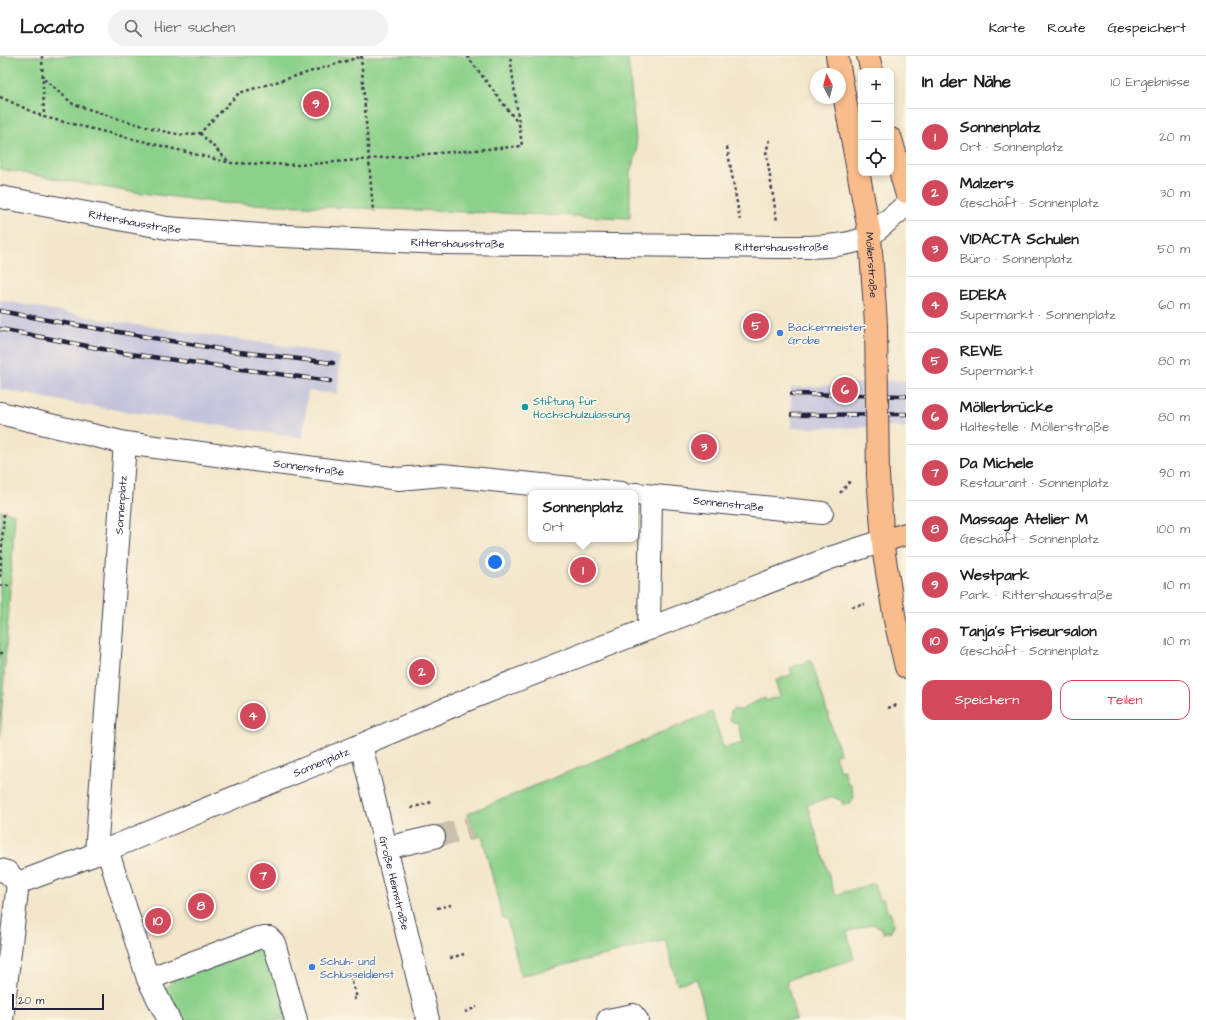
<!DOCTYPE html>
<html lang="de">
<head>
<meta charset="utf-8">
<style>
  body { margin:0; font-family:"Architects Daughter",sans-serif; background:#f2f2f2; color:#202124 }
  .controls { position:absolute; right:12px; top:12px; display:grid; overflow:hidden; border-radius:8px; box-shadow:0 2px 6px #0003 }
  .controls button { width:36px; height:36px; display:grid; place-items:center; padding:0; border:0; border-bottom:1px solid #e0e0e0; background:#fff; color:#202124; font:20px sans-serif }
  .compass { position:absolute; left:810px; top:12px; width:36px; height:36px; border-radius:50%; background:#fff; box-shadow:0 2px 6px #0003; rotate:353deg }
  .scale { position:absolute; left:12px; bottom:10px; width:92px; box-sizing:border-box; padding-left:4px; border:2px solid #22223b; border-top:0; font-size:11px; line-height:14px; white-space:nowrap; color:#22223b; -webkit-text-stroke:3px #fcf5e5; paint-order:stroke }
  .you { position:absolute; left:495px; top:506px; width:14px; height:14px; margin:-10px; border:3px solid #fff; border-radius:50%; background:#1a73e8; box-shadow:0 0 0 6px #1a73e833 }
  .badge { display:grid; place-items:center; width:26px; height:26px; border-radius:50%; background:#d1495b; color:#fff; font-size:13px; font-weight:700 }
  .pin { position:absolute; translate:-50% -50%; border:2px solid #fff; box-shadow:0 1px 4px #0006 }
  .popup { position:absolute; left:528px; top:434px; width:110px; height:52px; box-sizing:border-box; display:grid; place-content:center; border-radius:8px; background:#fff; filter:drop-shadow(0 1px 3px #0005); font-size:13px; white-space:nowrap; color:#757577 }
  .popup b { font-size:15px; color:#202124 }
  .popup::after { content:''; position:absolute; left:50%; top:100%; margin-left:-8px; border:8px solid transparent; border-top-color:#fff }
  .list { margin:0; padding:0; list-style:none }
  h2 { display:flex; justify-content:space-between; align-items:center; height:52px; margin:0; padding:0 16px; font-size:17px }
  h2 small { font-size:13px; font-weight:400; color:#757577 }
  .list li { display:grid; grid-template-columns:26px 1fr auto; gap:12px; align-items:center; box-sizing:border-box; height:56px; padding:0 16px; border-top:1px solid #e0e0e0 }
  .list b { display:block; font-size:15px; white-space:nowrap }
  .list p { margin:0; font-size:13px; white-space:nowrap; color:#757577 }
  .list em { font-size:13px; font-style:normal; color:#757577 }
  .actions { display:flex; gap:8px; padding:12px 16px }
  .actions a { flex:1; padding:9px 0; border:1px solid #d1495b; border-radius:12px; text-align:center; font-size:14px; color:#d1495b }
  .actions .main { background:#d1495b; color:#fff }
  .icon { flex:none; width:22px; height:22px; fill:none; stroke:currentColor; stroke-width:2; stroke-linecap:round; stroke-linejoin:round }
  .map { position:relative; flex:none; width:906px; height:964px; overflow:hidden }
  header { display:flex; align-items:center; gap:24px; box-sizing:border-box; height:56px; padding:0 20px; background:#fff; border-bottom:1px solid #e0e0e0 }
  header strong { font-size:19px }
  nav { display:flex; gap:22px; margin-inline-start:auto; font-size:14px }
  .search { width:280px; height:36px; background:#f2f2f2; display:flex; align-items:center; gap:10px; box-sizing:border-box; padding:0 14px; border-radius:22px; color:#757577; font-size:15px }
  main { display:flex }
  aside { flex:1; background:#fff }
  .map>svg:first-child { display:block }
  .industrial { fill:#c2c2dc }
  .green { fill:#8cd18a; stroke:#577a62 }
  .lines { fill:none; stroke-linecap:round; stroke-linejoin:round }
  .minor-tunnel { stroke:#c9bfad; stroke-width:22; stroke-dasharray:22 11; stroke-linecap:butt }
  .minor-casing { stroke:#413f50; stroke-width:24 }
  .major-casing { stroke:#413f50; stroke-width:24 }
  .path { stroke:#413f50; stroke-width:2.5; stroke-dasharray:3 3; stroke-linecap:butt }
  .minor { stroke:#fff; stroke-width:22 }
  .major { stroke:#fabc8b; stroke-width:22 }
  .rail-casing { stroke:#22223b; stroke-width:4.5 }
  .rail { stroke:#fcf5e5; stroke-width:3; stroke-dasharray:9; stroke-linecap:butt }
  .major-bridge-casing { stroke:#413f50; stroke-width:24; stroke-linecap:butt }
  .major-bridge { stroke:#fabc8b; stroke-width:22 }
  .shop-dot { fill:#3f7fe0; stroke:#fcf5e5; stroke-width:1.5 }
  .culture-dot { fill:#0f9aa8; stroke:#fcf5e5; stroke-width:1.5 }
  .labels { text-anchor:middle; stroke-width:3.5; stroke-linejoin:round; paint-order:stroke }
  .street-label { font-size:11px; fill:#22223b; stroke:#fcf5e5 }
  .shop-label { font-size:11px; fill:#366cbe; stroke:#fcf5e5; text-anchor:start }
  .culture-label { font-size:11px; fill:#0d838f; stroke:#fcf5e5; text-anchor:start }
</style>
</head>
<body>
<header>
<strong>Locato</strong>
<div class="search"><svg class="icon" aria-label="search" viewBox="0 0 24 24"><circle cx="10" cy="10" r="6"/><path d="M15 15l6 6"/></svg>Hier suchen</div>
<nav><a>Karte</a><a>Route</a><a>Gespeichert</a></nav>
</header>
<main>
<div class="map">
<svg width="906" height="964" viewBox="0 0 906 964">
  <rect width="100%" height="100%" fill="#fcf5e5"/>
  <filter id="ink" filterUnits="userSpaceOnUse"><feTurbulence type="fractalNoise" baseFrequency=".025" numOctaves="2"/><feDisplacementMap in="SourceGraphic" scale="8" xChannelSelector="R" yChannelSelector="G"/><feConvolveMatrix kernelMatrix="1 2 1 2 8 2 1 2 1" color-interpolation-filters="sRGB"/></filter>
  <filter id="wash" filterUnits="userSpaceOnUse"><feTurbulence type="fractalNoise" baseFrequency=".012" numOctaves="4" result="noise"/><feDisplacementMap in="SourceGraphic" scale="16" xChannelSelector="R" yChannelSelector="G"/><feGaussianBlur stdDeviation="0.9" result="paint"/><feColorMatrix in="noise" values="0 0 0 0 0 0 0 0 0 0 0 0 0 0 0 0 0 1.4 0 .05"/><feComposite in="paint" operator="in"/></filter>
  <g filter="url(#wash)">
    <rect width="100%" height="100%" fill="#f3e6ca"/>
    <g class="industrial">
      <polygon points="0,244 115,266 294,291 340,300 338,338 308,335 303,382 77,348 0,333"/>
      <polygon points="906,324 906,371 791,372 791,332"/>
    </g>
    <g class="green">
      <polygon points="0,0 628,0 637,95 630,116 630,162 222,147 126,135 0,113"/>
      <polygon points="0,454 15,458 0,680"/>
      <path d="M811 604 840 697 835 699 840 715 844 714 848 729 851 728 854 741 850 748 847 747 843 749 842 745 833 741 807 749 835 839 874 827 879 844 883 843 888 857 890 856 894 869 890 876H888L883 877 882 872 872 868 847 876 854 903 786 924 796 964H707L697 923 677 928 666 884 521 920 507 863H503L482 780 473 782 467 758 712 656 724 692 743 687 738 668 730 664 731 655 734 653C741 656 744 652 749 649 753 646 760 644 765 642L766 645 780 640 775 625 792 618 790 612Z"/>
      <polygon points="263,892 270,897 290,964 180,964 165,932 190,911"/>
    </g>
  </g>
  <g filter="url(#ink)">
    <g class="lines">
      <polyline class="minor-tunnel" points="434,781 471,772"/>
      <defs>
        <g id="minor">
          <path id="s1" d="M0 141 167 172 261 179 444 187 782 191C808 191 846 192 870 180L906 149"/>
          <path id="s2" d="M0 357 125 387 399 423 442 419 621 437"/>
          <path id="s3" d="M635 438 822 457"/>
          <polyline points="649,573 651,440"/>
          <path id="s4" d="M361 689 428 964"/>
          <polyline points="386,792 434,781"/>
          <polyline points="107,793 148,923 169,964"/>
          <path id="s5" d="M96 798 321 706 474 641 830 502 883 485"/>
          <polyline points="0,814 7,816 18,827"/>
          <path id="s6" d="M18 827 96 798 125 387"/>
          <polyline points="148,923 258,882 269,882 274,887 296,964"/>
          <polyline points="2,964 18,827"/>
          <polyline points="608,964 633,959 637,964"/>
        </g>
        <g id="major">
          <path id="s7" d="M837 0 870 180 876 268"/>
          <polyline points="868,0 872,15"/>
          <polyline points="891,83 906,136"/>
          <polyline points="878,420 884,498 895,564 906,611"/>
          <polyline points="883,485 906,478"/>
        </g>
      </defs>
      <use href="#minor" class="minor-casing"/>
      <use href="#major" class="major-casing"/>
      <g class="path">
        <polyline points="42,0 44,61"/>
        <polyline points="361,0 373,156"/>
        <polyline points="467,0 518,67"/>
        <polyline points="44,23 73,48 122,64 166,76 184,79 200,77 239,37 363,0"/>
        <polyline points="0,41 44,61 231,107 299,109 522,90 510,0"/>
        <polyline points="200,77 228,105"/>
        <polyline points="770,84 766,95 777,165"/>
        <polyline points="727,91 740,164"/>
        <polyline points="840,437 851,424"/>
        <polyline points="0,521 4,455"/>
        <polyline points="0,529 10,530"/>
        <polyline points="852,551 865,548"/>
        <polyline points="0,597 5,597"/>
        <polyline points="888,652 897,649"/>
        <polyline points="0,657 2,657"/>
        <polyline points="411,752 432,746"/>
        <polyline points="437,852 451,849"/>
        <polyline points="450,902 464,898"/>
        <polyline points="353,943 357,942 351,923 367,918"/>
        <polyline points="465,956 477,951"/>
      </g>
      <use href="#minor" class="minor"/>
      <use href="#major" class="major"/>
      <defs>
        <g id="rail">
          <polyline points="0,255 53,265 231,295 333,307"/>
          <polyline points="0,273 123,297 330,325"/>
          <polyline points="792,338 906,340"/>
          <polyline points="792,359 906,358"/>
        </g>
      </defs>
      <use href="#rail" class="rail-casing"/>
      <use href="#rail" class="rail"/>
      <defs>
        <polyline id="major-bridge" points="876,268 878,420"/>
      </defs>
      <use href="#major-bridge" class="major-bridge-casing"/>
      <use href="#major-bridge" class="major-bridge"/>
    </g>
  </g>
  <g class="shop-dot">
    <circle cx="780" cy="277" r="4"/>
    <circle cx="312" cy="911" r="4"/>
  </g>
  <circle class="culture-dot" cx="525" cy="351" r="4"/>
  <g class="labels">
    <g class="street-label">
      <text dy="4" stroke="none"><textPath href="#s1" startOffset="137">Rittershausstraße</textPath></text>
      <text dy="4" stroke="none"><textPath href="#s1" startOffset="461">Rittershausstraße</textPath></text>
      <text dy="4" stroke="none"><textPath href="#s1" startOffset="785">Rittershausstraße</textPath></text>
      <text dy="4" stroke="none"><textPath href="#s7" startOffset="212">Möllerstraße</textPath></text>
      <text dy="4" stroke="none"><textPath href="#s2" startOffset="314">Sonnenstraße</textPath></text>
      <text dy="4" stroke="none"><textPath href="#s3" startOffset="94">Sonnenstraße</textPath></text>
      <text dy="4" stroke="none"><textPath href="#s6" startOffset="433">Sonnenplatz</textPath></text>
      <text dy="4" stroke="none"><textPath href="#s5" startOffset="243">Sonnenplatz</textPath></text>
      <text dy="4" stroke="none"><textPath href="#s4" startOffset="142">Große Heimstraße</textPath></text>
    </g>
    <g class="shop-label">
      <text x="788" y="275">Bäckermeister<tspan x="788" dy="13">Grobe</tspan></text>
      <text x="320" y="909">Schuh- und<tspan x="320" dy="13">Schlüsseldienst</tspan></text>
    </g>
    <g class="culture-label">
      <text x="533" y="349">Stiftung für<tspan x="533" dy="13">Hochschulzulassung</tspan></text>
    </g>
  </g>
</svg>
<div class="controls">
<button>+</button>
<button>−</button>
<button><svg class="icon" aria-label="locate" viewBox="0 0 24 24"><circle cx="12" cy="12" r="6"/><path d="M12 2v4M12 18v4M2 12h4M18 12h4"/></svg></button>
</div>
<svg class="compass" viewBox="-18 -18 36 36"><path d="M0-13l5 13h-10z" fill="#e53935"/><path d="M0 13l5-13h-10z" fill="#757577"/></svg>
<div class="scale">20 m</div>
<div class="you"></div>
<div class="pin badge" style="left:583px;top:514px">1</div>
<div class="popup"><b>Sonnenplatz</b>Ort</div>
<div class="pin badge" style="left:422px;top:616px">2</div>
<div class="pin badge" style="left:704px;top:391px">3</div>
<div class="pin badge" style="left:253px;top:660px">4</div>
<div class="pin badge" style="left:756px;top:270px">5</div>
<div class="pin badge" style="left:845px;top:334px">6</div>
<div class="pin badge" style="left:263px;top:820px">7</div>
<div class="pin badge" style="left:201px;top:850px">8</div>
<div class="pin badge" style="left:316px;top:48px">9</div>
<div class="pin badge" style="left:158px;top:865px">10</div>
</div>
<aside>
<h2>In der Nähe<small>10 Ergebnisse</small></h2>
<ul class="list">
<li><span class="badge">1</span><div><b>Sonnenplatz</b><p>Ort · Sonnenplatz</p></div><em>20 m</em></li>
<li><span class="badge">2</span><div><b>Malzers</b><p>Geschäft · Sonnenplatz</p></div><em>30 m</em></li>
<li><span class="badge">3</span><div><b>VIDACTA Schulen</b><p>Büro · Sonnenplatz</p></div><em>50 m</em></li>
<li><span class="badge">4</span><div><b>EDEKA</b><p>Supermarkt · Sonnenplatz</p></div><em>60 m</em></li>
<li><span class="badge">5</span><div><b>REWE</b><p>Supermarkt</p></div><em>80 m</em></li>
<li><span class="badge">6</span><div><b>Möllerbrücke</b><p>Haltestelle · Möllerstraße</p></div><em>80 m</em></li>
<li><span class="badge">7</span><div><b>Da Michele</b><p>Restaurant · Sonnenplatz</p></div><em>90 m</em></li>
<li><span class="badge">8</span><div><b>Massage Atelier M</b><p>Geschäft · Sonnenplatz</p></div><em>100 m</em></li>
<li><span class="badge">9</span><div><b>Westpark</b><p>Park · Rittershausstraße</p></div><em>110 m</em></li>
<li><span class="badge">10</span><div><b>Tanja's Friseursalon</b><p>Geschäft · Sonnenplatz</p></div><em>110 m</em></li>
</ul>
<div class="actions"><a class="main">Speichern</a><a>Teilen</a></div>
</aside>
</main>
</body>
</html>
